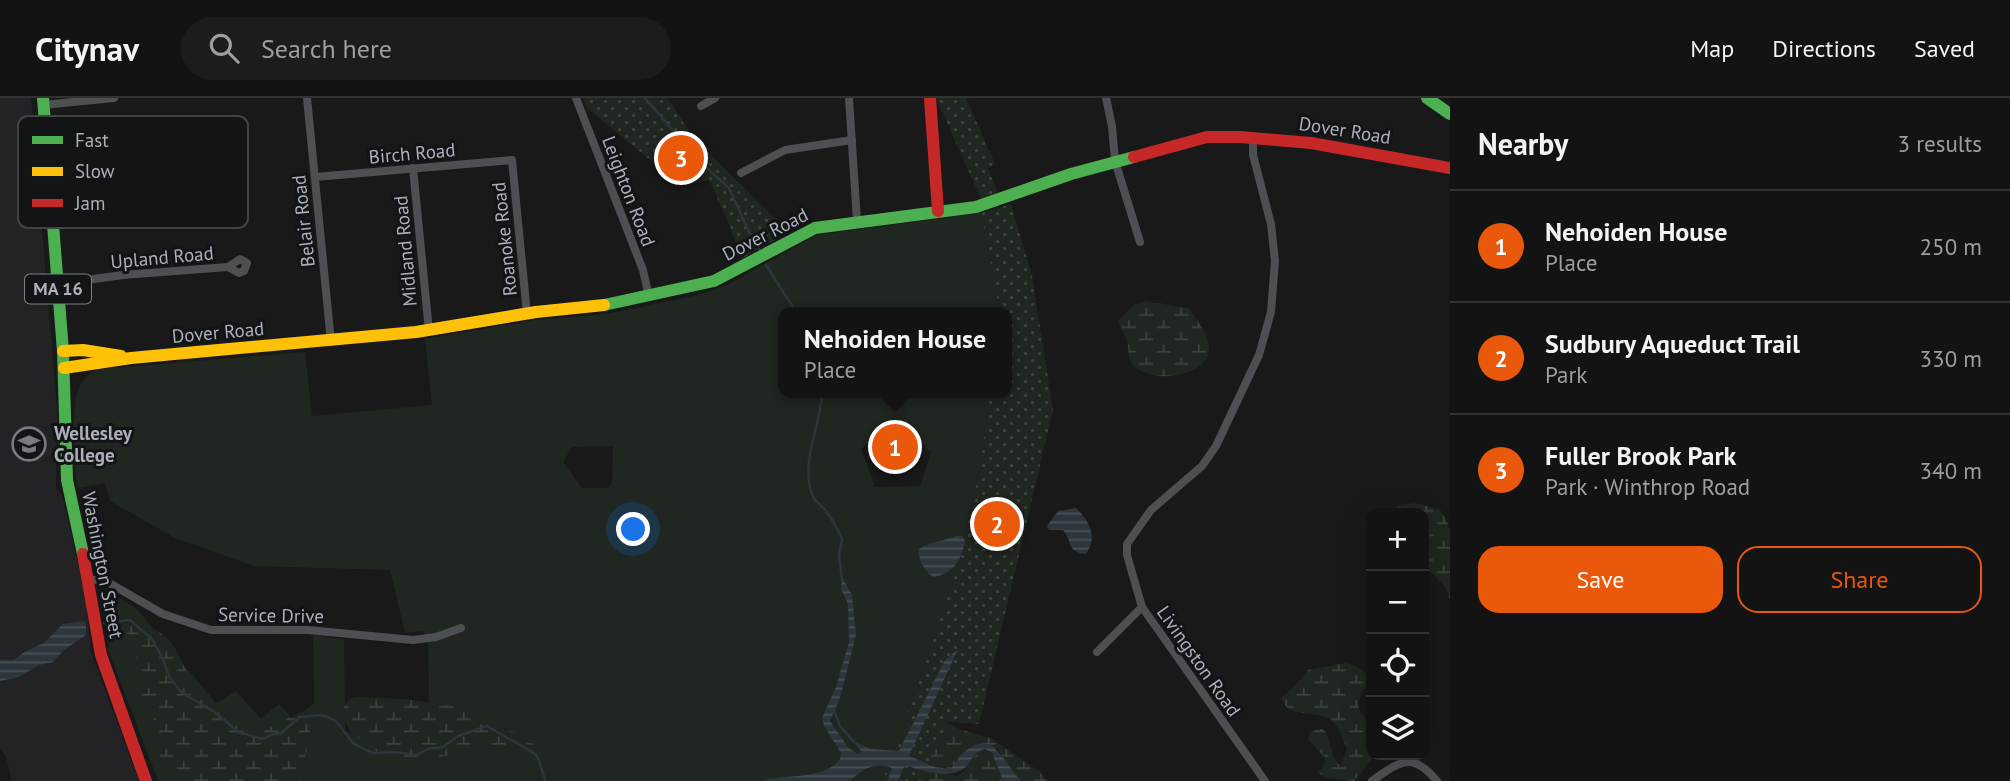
<!DOCTYPE html>
<html lang="en">
<head>
<meta charset="utf-8">
<style>
  body { margin:0; font-family:"PT Sans",sans-serif; background:#1c1c1d; color:#f1f3f6 }
  .controls { position:absolute; right:21px; bottom:21px; display:grid; overflow:hidden; border-radius:14px; box-shadow:0 7px 28px #0002 }
  .controls button { width:63px; height:63px; display:grid; place-items:center; padding:0; border:0; border-bottom:2px solid #323234; background:#131314; color:#f1f3f6; font:35px sans-serif }
  .you { position:absolute; left:634px; top:432px; width:24px; height:24px; margin:-18px; border:5px solid #fff; border-radius:50%; background:#1a73e8; box-shadow:0 0 0 10px #1a73e833 }
  .badge { display:grid; place-items:center; width:46px; height:46px; border-radius:50%; background:#ea580c; color:#fff; font-size:23px; font-weight:700 }
  .pin { position:absolute; translate:-50% -50%; border:4px solid #fff; box-shadow:0 2px 7px #0006 }
  .popup { position:absolute; left:778px; top:209px; width:234px; height:91px; box-sizing:border-box; display:grid; place-content:center; border-radius:14px; background:#131314; filter:drop-shadow(0 2px 5px #0005); font-size:23px; white-space:nowrap; color:#9d9ea0 }
  .popup b { font-size:26px; color:#f1f3f6 }
  .popup::after { content:''; position:absolute; left:50%; top:100%; margin-left:-14px; border:14px solid transparent; border-top-color:#131314 }
  .list { margin:0; padding:0; list-style:none }
  h2 { display:flex; justify-content:space-between; align-items:center; height:91px; margin:0; padding:0 28px; font-size:30px }
  h2 small { font-size:23px; font-weight:400; color:#9d9ea0 }
  .list li { display:grid; grid-template-columns:46px 1fr auto; gap:21px; align-items:center; box-sizing:border-box; height:112px; padding:0 28px; border-top:2px solid #323234 }
  .list b { display:block; font-size:26px; white-space:nowrap }
  .list p { margin:0; font-size:23px; white-space:nowrap; color:#9d9ea0 }
  .list em { font-size:23px; font-style:normal; color:#9d9ea0 }
  .actions { display:flex; gap:14px; padding:21px 28px }
  .actions a { flex:1; padding:16px 0; border:2px solid #ea580c; border-radius:21px; text-align:center; font-size:24px; color:#ea580c }
  .actions .main { background:#ea580c; color:#fff }
  .icon { flex:none; width:38px; height:38px; fill:none; stroke:currentColor; stroke-width:2; stroke-linecap:round; stroke-linejoin:round }
  .map { position:relative; flex:none; width:1450px; height:683px; overflow:hidden }
  header { display:flex; align-items:center; gap:42px; box-sizing:border-box; height:98px; padding:0 35px; background:#131314; border-bottom:2px solid #323234 }
  header strong { font-size:33px }
  nav { display:flex; gap:38px; margin-inline-start:auto; font-size:24px }
  .search { width:490px; height:63px; background:#1c1c1d; display:flex; align-items:center; gap:18px; box-sizing:border-box; padding:0 24px; border-radius:38px; color:#9d9ea0; font-size:26px }
  main { display:flex }
  aside { flex:1; background:#131314 }
  .map>svg:first-child { display:block }
  .built { fill:#232326 }
  .green { fill:#1f2720; fill-rule:evenodd }
  .wetland { fill:url(#wetland-marsh) }
  .park { fill:url(#park-dots) }
  .water { fill:url(#water-rules) }
  .lines { fill:none; stroke-linecap:round; stroke-linejoin:round }
  .stream { stroke:#2c363c; stroke-width:2.5 }
  .street { stroke:#4d4f53; stroke-width:8 }
  .fast { stroke:#4caf50; stroke-width:12 }
  .slow { stroke:#ffc107; stroke-width:12 }
  .jam { stroke:#c62828; stroke-width:12 }
  .labels { text-anchor:middle; stroke-width:6; stroke-linejoin:round; paint-order:stroke }
  .shield { fill:#131416; stroke:#7d818a; stroke-width:2 }
  .shield-label { font-size:18px; font-weight:bold; fill:#abb0bb }
  .street-label { font-size:19px; fill:#abb0bb; stroke:#131416 }
  .poi-label { font-size:19px; font-weight:bold; fill:#abb0bb; stroke:#131416; text-anchor:start }
  .key { fill:#131416; stroke:#414348; stroke-width:2 }
  .key-label { font-size:19px; fill:#abb0bb }
</style>
</head>
<body>
<header>
<strong>Citynav</strong>
<div class="search"><svg class="icon" aria-label="search" viewBox="0 0 24 24"><circle cx="10" cy="10" r="6"/><path d="M15 15l6 6"/></svg>Search here</div>
<nav><a>Map</a><a>Directions</a><a>Saved</a></nav>
</header>
<main>
<div class="map">
<svg width="1450" height="683" viewBox="0 0 1450 683">
  <defs>
    <pattern id="wetland-marsh" width="20" height="14" patternUnits="userSpaceOnUse" patternTransform="scale(1.75)"><rect width="20" height="14" fill="#1f2720"/><path d="M1 5h8M5 5V1M11 12h8M15 12V8" fill="none" stroke="#3d443e"/></pattern>
    <pattern id="park-dots" width="8" height="8" patternUnits="userSpaceOnUse" patternTransform="scale(1.75)"><rect width="8" height="8" fill="#1f2720"/><path d="M2 2h.1M6 6h.1" fill="none" stroke="#3d443e" stroke-width="1.8" stroke-linecap="round"/></pattern>
    <pattern id="water-rules" width="6" height="5" patternUnits="userSpaceOnUse" patternTransform="scale(1.75)"><rect width="6" height="5" fill="#2c363c"/><path d="M0 2.5h6" fill="none" stroke="#485156"/></pattern>
  </defs>
  <rect width="100%" height="100%" fill="#19191a"/>
  <polygon class="built" points="0,0 31,0 58,321 56,390 62,397 85,495 91,554 139,683 12,683 6,659 0,651"/>
  <path class="green" d="M981 115 1000 214H783V295H990L980 371 954 481 905 620 911 621 882 683H158L109 554 103 508 110 499H117L136 510 216 605 236 593 261 621 279 606 294 622 314 605 313 537 344 541 345 634 430 644 428 547 424 533 405 535 390 472 254 468 175 440 110 403 105 385 78 390C73 368 71 310 79 289 83 280 90 274 100 271L305 254 312 318 432 307 425 241 535 222 606 216 694 198 727 187 816 137ZM899 321 931 355 920 388 875 389 861 351ZM613 348 612 385 607 390H582L563 364 572 349Z"/>
  <g class="wetland">
    <path d="M1144 203 1188 210C1196 220 1212 240 1209 254 1202 281 1152 285 1134 268 1126 260 1130 252 1127 243 1124 236 1120 231 1118 223L1134 207Z"/>
    <path d="M1416 405 1440 412 1446 421 1450 433V503C1447 487 1436 478 1424 469V415H1389L1399 407Z"/>
    <path d="M122 522C136 524 157 530 167 540 178 550 181 565 189 577 198 592 231 630 247 633 272 637 290 614 308 613 316 627 302 665 300 683H173L166 665 158 656 155 624 139 595 141 566C131 553 135 549 130 539 126 533 122 534 119 526Z"/>
    <path d="M1345 565C1356 566 1368 574 1370 586L1364 591 1359 602V612L1371 628V657H1375L1354 683 1327 680 1318 675 1325 665V660L1308 641 1310 634 1316 631H1324C1331 642 1329 655 1340 668L1347 652C1344 644 1341 633 1335 626 1320 608 1289 624 1281 600L1295 588 1308 572Z"/>
    <polygon points="358,599 404,601 460,609 474,609 487,618 498,631 523,636 535,648 524,646 469,652 420,664 398,657 377,654 351,634 342,619 344,608 352,600"/>
    <polygon points="945,623 959,631 992,641 1040,674 1047,683 1022,683 1010,671 997,650 971,650 950,671 935,669 916,661"/>
    <path d="M985 651 992 655 1003 683H919L913 670 958 678C969 670 971 655 985 651Z"/>
  </g>
  <g class="park">
    <polygon points="583,0 668,0 692,38 789,134 741,161 730,128 709,82 682,88 587,10"/>
    <polygon points="936,0 966,0 995,66 988,70 998,95 981,101"/>
    <polygon points="1011,106 1032,178 1053,312 979,626 947,624 920,683 882,683 910,622 905,620 954,481 980,371 990,295 1007,295 1007,214 1000,214 981,115"/>
  </g>
  <g class="water">
    <path d="M1076 410C1090 424 1098 439 1086 456 1065 453 1074 445 1063 432H1049L1047 428 1058 413Z"/>
    <path d="M955 438H963L965 444C961 463 953 476 933 479 923 472 920 463 918 452 928 443 943 444 955 438Z"/>
    <path d="M842 479 852 497 856 537 840 600 830 623 848 649 857 656 862 654 853 643 871 651 899 653 945 562 958 551 909 658 935 669 950 671C956 666 958 659 964 654 996 628 1003 668 1022 683H1003L992 655 985 651C975 654 973 659 968 667 954 683 925 674 905 667L898 683H887L892 670C872 663 864 672 849 683H761C784 676 826 682 840 661L841 655 824 628 822 620 836 589 849 544 848 506 841 491Z"/>
    <polygon points="83,523 86,525 86,537 64,552 53,564 39,567 19,579 0,583 0,562 14,562 26,553 44,545 63,526"/>
  </g>
  <g class="lines">
    <g class="stream">
      <polyline points="645,0 700,64 729,90 749,134 760,152"/>
      <polyline points="766,167 796,214"/>
      <path d="M822 295C821 328 800 363 812 396 814 403 821 407 826 413 832 421 838 432 842 441L839 457 842 482"/>
      <path d="M104 525 130 522 152 541 162 559 170 580 181 594 216 615 238 634 263 641 270 637 281 635 300 619 322 617 336 623 353 645 366 652 374 655 395 654 416 657 428 651 443 649 458 638 487 628C494 633 533 653 536 657 540 665 543 674 545 683"/>
      <polyline points="834,612 840,628 854,644"/>
    </g>
    <g class="street">
      <polyline points="307,0 331,244"/>
      <polyline points="576,0 643,172 649,199"/>
      <polyline points="849,0 857,123"/>
      <polyline points="1106,0 1112,28 1115,63 1140,144"/>
      <polyline points="43,7 114,0"/>
      <polyline points="701,8 715,0"/>
      <polyline points="1253,40 1253,57 1271,126 1275,163 1271,214 1259,257 1216,348 1202,368 1151,412 1127,446 1127,457 1142,509 1265,683"/>
      <polyline points="413,70 429,233"/>
      <polyline points="741,75 785,52 852,42"/>
      <polyline points="315,79 512,62 527,216"/>
      <polygon points="240,161 247,165 244,173 239,175 228,169"/>
      <polyline points="57,186 123,177 228,169"/>
      <polyline points="89,482 104,482 163,516 211,532 308,532 413,542 436,539 461,530"/>
      <polyline points="1097,554 1142,509"/>
      <path d="M1372 683C1400 663 1412 653 1437 683"/>
    </g>
    <g class="fast">
      <polyline points="43,0 63,253 67,382 83,456"/>
      <polyline points="1427,0 1450,16"/>
      <polyline points="604,207 714,183 815,130 976,109 1071,76 1134,59"/>
    </g>
    <g class="slow">
      <polyline points="63,253 83,252 121,258"/>
      <polyline points="64,270 131,260 416,234 536,214 604,207"/>
    </g>
    <g class="jam">
      <polyline points="930,0 938,113"/>
      <polyline points="1134,59 1207,39 1240,39 1311,45 1450,70"/>
      <polyline points="83,456 101,557 146,683"/>
    </g>
  </g>
  <defs>
    <symbol id="university-ring" viewBox="-11 -11 22 22"><circle r="9.5" fill="#131416" stroke="#787b83" stroke-width="1.5"/><path d="M0-5L7-2L0 1L-7-2ZM-4 1L0 2.5L4 1V4Q0 6-4 4Z" fill="#787b83"/></symbol>
  </defs>
  <g fill-rule="evenodd">
    <use href="#university-ring" x="10" y="327" width="38" height="38"/>
  </g>
  <g class="labels">
    <rect class="shield" x="25" y="176.5" width="66" height="29" rx="5"/>
    <g class="shield-label">
      <text x="58" y="197">MA 16</text>
    </g>
    <g class="street-label">
      <text transform="translate(1345 32) rotate(9)" y="7">Dover Road</text>
      <text transform="translate(412 55) rotate(-5)" y="7">Birch Road</text>
      <text transform="translate(629 93) rotate(69)" y="7">Leighton Road</text>
      <text transform="translate(303 123) rotate(-96)" y="7">Belair Road</text>
      <text transform="translate(765 136) rotate(-27)" y="7">Dover Road</text>
      <text transform="translate(504 141) rotate(-96)" y="7">Roanoke Road</text>
      <text transform="translate(405 153) rotate(-95)" y="7">Midland Road</text>
      <text transform="translate(162 159) rotate(-5)" y="7">Upland Road</text>
      <text transform="translate(218 234) rotate(-5)" y="7">Dover Road</text>
      <text transform="translate(103 467) rotate(79)" y="7">Washington Street</text>
      <text transform="translate(271 517) rotate(1)" y="7">Service Drive</text>
      <text transform="translate(1199 563) rotate(55)" y="7">Livingston Road</text>
    </g>
    <g class="poi-label">
      <text x="54" y="342">Wellesley<tspan x="54" dy="22">College</tspan></text>
    </g>
  </g>
  <rect x="18" y="18" width="230" height="112" rx="10" class="key"/>
  <rect x="32" y="38" width="31" height="8" fill="#4caf50"/>
  <rect x="32" y="69" width="31" height="9" fill="#ffc107"/>
  <rect x="32" y="101" width="31" height="8" fill="#c62828"/>
  <g class="key-label">
    <text x="75" y="49">Fast</text>
    <text x="75" y="80">Slow</text>
    <text x="75" y="112">Jam</text>
  </g>
</svg>
<div class="controls">
<button>+</button>
<button>−</button>
<button><svg class="icon" aria-label="locate" viewBox="0 0 24 24"><circle cx="12" cy="12" r="6"/><path d="M12 2v4M12 18v4M2 12h4M18 12h4"/></svg></button>
<button><svg class="icon" aria-label="layers" viewBox="0 0 24 24"><path d="M12 4l9 5-9 5-9-5zM3 14l9 5 9-5"/></svg></button>
</div>
<div class="you"></div>
<div class="pin badge" style="left:895px;top:349px">1</div>
<div class="popup"><b>Nehoiden House</b>Place</div>
<div class="pin badge" style="left:997px;top:426px">2</div>
<div class="pin badge" style="left:681px;top:60px">3</div>
</div>
<aside>
<h2>Nearby<small>3 results</small></h2>
<ul class="list">
<li><span class="badge">1</span><div><b>Nehoiden House</b><p>Place</p></div><em>250 m</em></li>
<li><span class="badge">2</span><div><b>Sudbury Aqueduct Trail</b><p>Park</p></div><em>330 m</em></li>
<li><span class="badge">3</span><div><b>Fuller Brook Park</b><p>Park · Winthrop Road</p></div><em>340 m</em></li>
</ul>
<div class="actions"><a class="main">Save</a><a>Share</a></div>
</aside>
</main>
</body>
</html>
